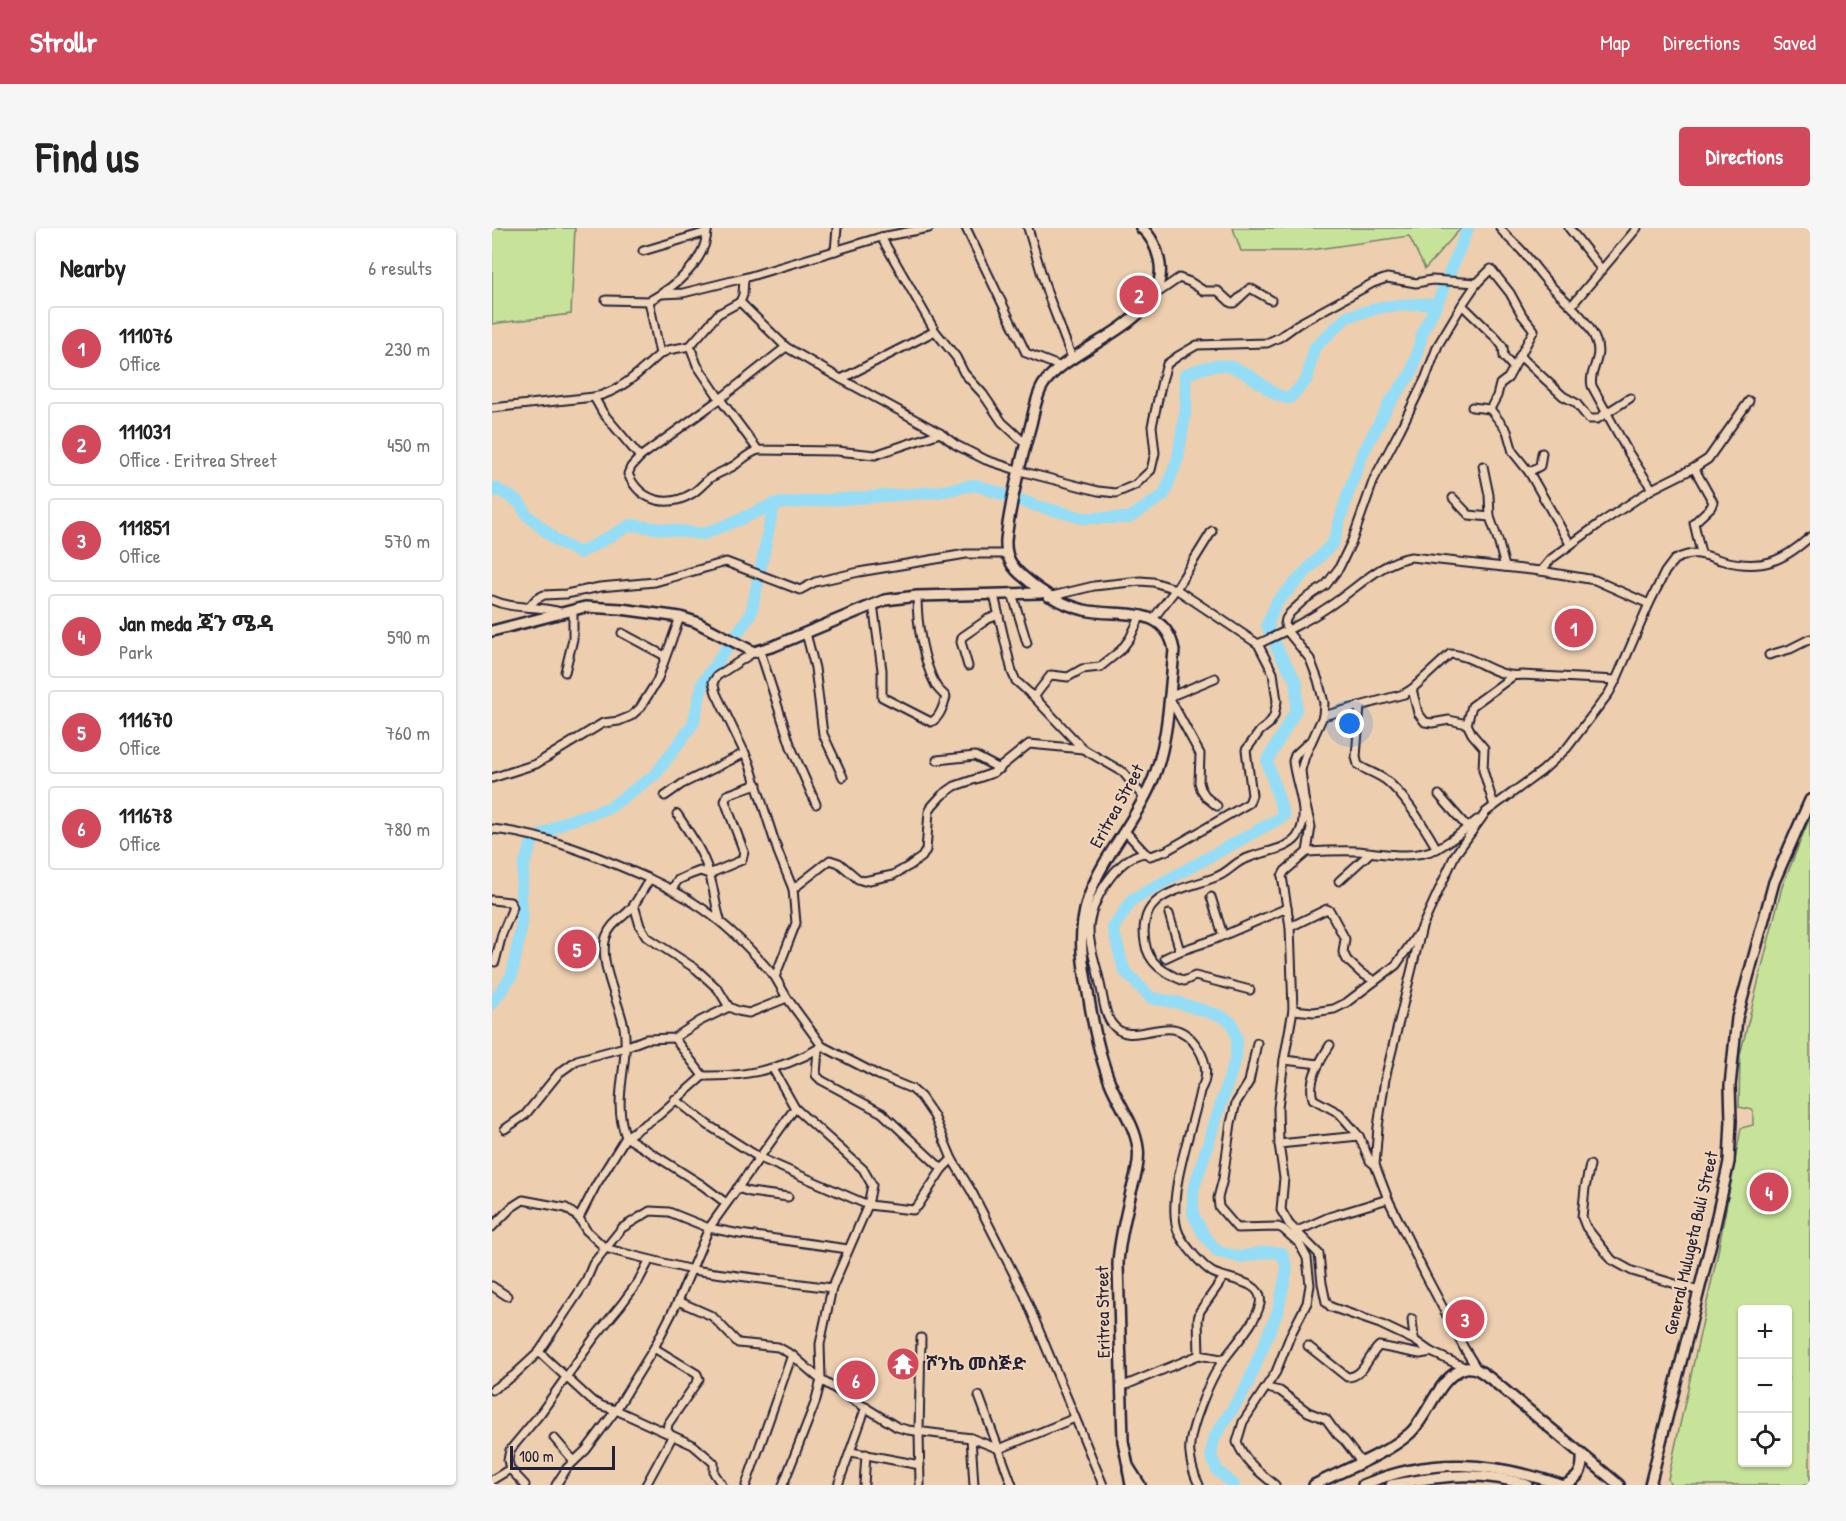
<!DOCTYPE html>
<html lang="en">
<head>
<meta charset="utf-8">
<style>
  body { margin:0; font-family:"Patrick Hand","Noto Sans Ethiopic",sans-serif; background:#f6f6f6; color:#222 }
  .controls { position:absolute; right:18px; bottom:18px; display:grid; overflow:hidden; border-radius:6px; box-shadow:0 2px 4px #0004 }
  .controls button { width:54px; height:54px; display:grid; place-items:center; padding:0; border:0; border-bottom:2px solid #e0e0e0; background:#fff; color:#222; font:30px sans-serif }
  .scale { position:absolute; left:18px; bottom:15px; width:105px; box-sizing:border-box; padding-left:6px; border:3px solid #22223b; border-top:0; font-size:16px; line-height:21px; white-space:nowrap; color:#22223b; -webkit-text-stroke:4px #f1d5b8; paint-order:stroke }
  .you { position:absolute; left:858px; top:496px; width:21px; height:21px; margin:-15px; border:4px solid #fff; border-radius:50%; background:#1a73e8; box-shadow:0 0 0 9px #1a73e833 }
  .badge { display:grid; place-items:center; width:39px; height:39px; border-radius:50%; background:#d1495b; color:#fff; font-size:20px; font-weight:700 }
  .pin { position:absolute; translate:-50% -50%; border:3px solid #fff; box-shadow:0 2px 6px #0006 }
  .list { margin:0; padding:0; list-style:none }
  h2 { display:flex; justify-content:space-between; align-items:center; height:78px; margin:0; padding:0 24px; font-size:26px }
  h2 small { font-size:20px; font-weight:400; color:#767676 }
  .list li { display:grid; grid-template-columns:39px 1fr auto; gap:18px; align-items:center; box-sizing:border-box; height:84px; margin:0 12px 12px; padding:0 12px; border:2px solid #e0e0e0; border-radius:6px }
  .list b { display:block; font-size:22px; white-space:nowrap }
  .list p { margin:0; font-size:20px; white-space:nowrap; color:#767676 }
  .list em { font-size:20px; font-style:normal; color:#767676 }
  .icon { flex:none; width:33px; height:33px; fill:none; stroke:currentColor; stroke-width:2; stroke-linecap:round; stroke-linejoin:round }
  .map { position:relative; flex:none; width:1318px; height:1257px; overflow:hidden; border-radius:6px }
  header { display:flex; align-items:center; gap:36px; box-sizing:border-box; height:84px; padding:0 30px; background:#d1495b; color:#fff }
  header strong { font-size:28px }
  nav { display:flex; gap:33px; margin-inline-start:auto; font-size:21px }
  .intro { display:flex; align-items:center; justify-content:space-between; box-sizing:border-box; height:144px; padding:0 36px }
  h1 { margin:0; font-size:42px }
  .button { padding:15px 27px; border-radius:6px; background:#d1495b; color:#fff; font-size:21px; font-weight:700 }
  main { display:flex; gap:36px; padding:0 36px }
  aside { flex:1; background:#fff; border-radius:6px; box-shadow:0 2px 4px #0004 }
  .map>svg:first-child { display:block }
  .green { fill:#c7e39a; stroke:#74826a; stroke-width:1.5; fill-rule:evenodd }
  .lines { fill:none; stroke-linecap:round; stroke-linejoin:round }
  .river { stroke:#95ddf7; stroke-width:12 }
  .minor-casing { stroke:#22223b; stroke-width:11 }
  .secondary-casing { stroke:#22223b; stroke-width:14 }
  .minor { stroke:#f1d5b8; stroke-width:7 }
  .secondary { stroke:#f1d5b8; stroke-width:9 }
  .labels { text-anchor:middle; stroke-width:4.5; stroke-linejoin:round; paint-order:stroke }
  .street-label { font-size:18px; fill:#22223b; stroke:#f1d5b8 }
  .poi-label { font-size:18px; font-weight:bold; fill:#22223b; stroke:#f1d5b8; text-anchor:start }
</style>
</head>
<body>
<header>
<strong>Strollr</strong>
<nav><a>Map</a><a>Directions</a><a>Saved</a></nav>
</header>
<div class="intro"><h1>Find us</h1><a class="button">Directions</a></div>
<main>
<aside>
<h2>Nearby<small>6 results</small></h2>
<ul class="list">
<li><span class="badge">1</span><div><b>111076</b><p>Office</p></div><em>230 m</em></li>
<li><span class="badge">2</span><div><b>111031</b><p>Office · Eritrea Street</p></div><em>450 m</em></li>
<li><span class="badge">3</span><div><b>111851</b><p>Office</p></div><em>570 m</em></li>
<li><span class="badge">4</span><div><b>Jan meda ጃን ሜዳ</b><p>Park</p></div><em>590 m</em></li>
<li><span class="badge">5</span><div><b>111670</b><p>Office</p></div><em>760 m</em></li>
<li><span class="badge">6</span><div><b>111678</b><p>Office</p></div><em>780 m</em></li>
</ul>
</aside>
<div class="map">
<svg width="1318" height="1257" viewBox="0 0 1318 1257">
  <rect width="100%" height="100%" fill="#edceae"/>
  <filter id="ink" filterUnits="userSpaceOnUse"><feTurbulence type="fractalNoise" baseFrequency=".0167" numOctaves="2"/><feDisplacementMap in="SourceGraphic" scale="12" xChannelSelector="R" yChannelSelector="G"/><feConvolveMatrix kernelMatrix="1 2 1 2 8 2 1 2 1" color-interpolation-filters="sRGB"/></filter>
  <g filter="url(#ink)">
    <g class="green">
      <polygon points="0,0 83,0 79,86 0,96"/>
      <polygon points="741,0 969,0 933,41 917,8 811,23 749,23"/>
      <path d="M1318 589V1257H1179L1176 1251 1225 1029 1249 900 1261 897V882L1247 879 1248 827 1290 659ZM1250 1082H1296V1234H1250Z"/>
    </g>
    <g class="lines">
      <g class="river">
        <path d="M0 265 3 260 27 274 35 287 65 313 88 325 139 297 211 306 245 293 282 276 446 264 483 257 545 278 591 290H637L672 267 686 230 694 179 693 147C728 131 742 135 772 158 781 165 786 169 798 170L815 151 822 120 855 89 890 79 925 76H945"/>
        <polyline points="0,776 20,747 30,695 29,665 32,637 41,612 73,594 117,580 164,546 201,496 211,454 259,386 282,276"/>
        <polyline points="742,1257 725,1242 719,1227 722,1210 754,1160 786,1083 795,1041 790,1025 774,1024 748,1029 726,1024 712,1007 701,986 701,963 744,829 745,811 740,795 729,788 687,775 659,770 632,742 621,700 641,671 792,588 775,533 804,482 805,455 787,424 775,397 785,374 841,315 855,269 870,227 897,176 920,144 931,103 945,76 976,0"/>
      </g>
      <defs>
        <g id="minor">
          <path d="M215 0C216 32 183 59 157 73L168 126C149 143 127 165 102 169L111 185 148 229 228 171 205 137 198 118 226 86 248 74 294 119 349 151 448 205 464 217 494 232 528 243 606 263 624 265 643 257 659 242 663 225 660 198 670 153 675 136 686 128 705 117 775 115 788 109 806 96 881 55 895 50 924 55 940 52 985 55"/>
          <polyline points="474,0 534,125 567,138"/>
          <polyline points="536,0 555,64 580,130"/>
          <path d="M1008 0C1014 9 1023 15 1030 23 1042 36 1051 51 1063 62 1079 78 1096 92 1104 113 1111 131 1096 144 1100 158L1136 224 1160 261"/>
          <polyline points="1077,0 1110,42"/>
          <polyline points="389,9 443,103 464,129 472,145 491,166 510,194 534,216"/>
          <polyline points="151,23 215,4"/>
          <polyline points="343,23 345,0"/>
          <polyline points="252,50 389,9 437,0"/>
          <polyline points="169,66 191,65 252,50 251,67 248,74"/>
          <polyline points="661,68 687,50 698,54 712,63 726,63 739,75 742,75 758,60 779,72"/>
          <polyline points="114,72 157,73"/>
          <polyline points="1080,77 1145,0"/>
          <polyline points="294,119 228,171 266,222 345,223 383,227 448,205"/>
          <polyline points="168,126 176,122 198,118"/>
          <polyline points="1028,128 1071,168 1084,175 1097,191 1105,191 1138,170"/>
          <polyline points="1021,139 1012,129 1011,119 1005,111 970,77 985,55 999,41 1018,65 1030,87 1042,102 1016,150 1008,156 1005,168 998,181 1015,203 1021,224 1037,244"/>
          <polyline points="349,151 443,103"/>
          <polyline points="980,179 998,181"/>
          <polyline points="0,180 102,169"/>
          <polyline points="1050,225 1048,238 1037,244 1078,316"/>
          <path d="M148 229 139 239 136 246C148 273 175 281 201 265 207 261 212 255 218 250 226 245 235 242 243 237 251 231 257 225 266 222"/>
          <polyline points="991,238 997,267 998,289 1006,312 1013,339"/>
          <polyline points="1202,240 1221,274 1219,279 1202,295 1209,325"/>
          <polyline points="961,270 977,287 998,289"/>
          <polyline points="1049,343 1059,331 1107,296 1160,261 1202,240 1216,231 1257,173"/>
          <polyline points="520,365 535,415"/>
          <polyline points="502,367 520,444 524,453 542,469 559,447 576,449 590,441 608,439 629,422 638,410 649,387"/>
          <polyline points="556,369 602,358 648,353 661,354 684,361 766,416 781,445 785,473 782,488 777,496 768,503 754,522 760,567 757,575 674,623 658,628 653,625 633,603"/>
          <path d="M0 372C22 382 46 377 69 384"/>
          <path d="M381 376 390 442V469L439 494C448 490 451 478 454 469 451 465 447 463 444 458 431 433 425 397 425 368"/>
          <polyline points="37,379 44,371 52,367 74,366 108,359 163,354 234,334 308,362 323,354 367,344 474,326 515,326"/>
          <polyline points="661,391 684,361 720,303"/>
          <polyline points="130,405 173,428"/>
          <polyline points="314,405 323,440 331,506 351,549"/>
          <path d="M766 416C790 405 814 394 836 379 862 363 888 334 919 329L1049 343 1103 352 1157 376"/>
          <polyline points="268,423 299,519 324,576"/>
          <polyline points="262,424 225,448 221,454 224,465 257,534 286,624 301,661 304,695 283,749 295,770 330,818 386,847 420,861 429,869 442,888 460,931 480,964 532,1066 611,1257"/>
          <polyline points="1277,427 1298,421 1318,411"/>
          <polyline points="476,438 469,414 470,409 496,391 507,387"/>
          <polyline points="73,444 81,411 81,382"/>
          <polyline points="723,450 677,469 708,526 707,554 709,561 715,570 725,578"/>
          <polyline points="920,461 926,485 933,494 940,495 957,492 975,496"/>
          <polyline points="542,469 591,521 631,544 652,570"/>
          <path d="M868 478 864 529 866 537C875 543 886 546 895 553 915 570 932 598 945 621"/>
          <path d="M831 488 912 466 920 461 958 426C983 427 1004 451 1030 447L1124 452"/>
          <polyline points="445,532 483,528 508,541"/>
          <polyline points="0,550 44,536 111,495 127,493 139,488 148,480 165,453 188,389"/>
          <polyline points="947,567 976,600"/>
          <polyline points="173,568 190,556 253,525"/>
          <polyline points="1002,578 991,542 992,520 980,506 975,496 980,478 1021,448"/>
          <path d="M185 586C197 604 211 624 217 645 222 660 223 676 228 691"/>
          <path d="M0 601C53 606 110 630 158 651"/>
          <polyline points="815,624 819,599 812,570 809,542 813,528 831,488 832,475 826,452 818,431 795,403 793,396 794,391 798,385 812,372 834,357 847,340 860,313 882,251 908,202 934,149 946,117 970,77"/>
          <path d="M653 625C625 628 597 675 597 702 597 720 605 738 608 756 611 767 612 786 620 796 635 816 660 798 681 801 700 804 717 831 713 850 713 854 710 859 708 863 701 899 672 973 687 1006 692 1016 710 1038 720 1044 733 1052 773 1052 768 1076 764 1095 742 1117 731 1133 718 1150 695 1206 698 1226 699 1237 702 1247 707 1257"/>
          <polyline points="847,653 878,625"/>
          <polyline points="180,661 186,652 197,647 208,643 217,646 250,632 252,624 233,573 235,567 265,556"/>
          <polyline points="301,661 338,632 347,635 366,651 372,653 401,647 417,638 430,629 434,622 437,584 440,578 450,567 463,558 501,545 537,516 591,521"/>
          <polyline points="719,669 731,707"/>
          <polyline points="0,672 18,674 21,679 10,706 3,734"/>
          <polyline points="142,677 148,698 155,709 204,741 226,761 237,779 246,783 257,785 295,770"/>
          <polyline points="677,686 688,723"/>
          <polyline points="798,699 835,681 838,683 853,711 851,724 855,732 869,745 883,753"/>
          <polyline points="673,730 688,723 721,712 795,680"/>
          <path d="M758 762 703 748 692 753C673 745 656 736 653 714 645 664 689 663 724 649 733 646 739 639 747 634 752 631 759 629 764 627 777 623 797 620 805 609 820 587 803 557 801 533L803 527 818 513"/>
          <polyline points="801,782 822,784 842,781 854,775 904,737 927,704"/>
          <path d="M182 810 211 848C253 849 293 841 329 819"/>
          <path d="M765 815 757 854 744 875 739 895 731 951 726 970 727 979 745 1000 786 999 791 1001 807 1015 815 1030 818 1057 815 1075 799 1106 784 1144 751 1194 745 1214C754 1235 766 1243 783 1257"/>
          <path d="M838 817C829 832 815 852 821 871L847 885 855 894 867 908 878 933 883 937"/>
          <polyline points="326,821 324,847 329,852 390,885 450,941"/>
          <polyline points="792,832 827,836"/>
          <polyline points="281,841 303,880 371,941 380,957 376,977 340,1060 328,1116 329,1152 323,1175 291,1257"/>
          <path d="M211 848 167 887 134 909C119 870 138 838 132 799 127 773 106 735 114 709 119 694 132 690 141 678 147 670 152 659 158 651 213 676 244 704 283 749"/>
          <polyline points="183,871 216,897 268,930 376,977 421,982 426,978 450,941 460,931"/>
          <polyline points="13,901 33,887 67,845 85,832 133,819 154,811 182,810 208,793 237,779"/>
          <polyline points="787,916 867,908"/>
          <polyline points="1098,937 1093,960 1090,989 1094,999 1120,1032 1140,1043 1207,1063"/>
          <polyline points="245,960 258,964 296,969"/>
          <polyline points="87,990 104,957 134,909 210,957 234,975"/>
          <polyline points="0,999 20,979 31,972 74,980 87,990 94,1002 113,1020 131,1025 200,1042 340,1060"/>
          <polyline points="803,1004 837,989 896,971"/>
          <polyline points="0,1058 15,1068"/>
          <polyline points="186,1073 220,1088 246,1115 286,1119 300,1127 329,1152 405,1199 416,1202 479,1210 507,1221 583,1190"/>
          <polyline points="920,1091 922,1112"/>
          <path d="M816 1118 855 1149C872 1149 876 1128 887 1118L928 1126 939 1124"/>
          <polyline points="47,1124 99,1172 110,1178 124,1182 201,1217 222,1235 222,1245 230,1257"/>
          <polyline points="707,1127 706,1091 708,1083 732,1049"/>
          <path d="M974 1140 939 1124 922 1112 888 1096 839 1079 834 1074 830 1055 827 1026 797 996 789 982 792 950 787 916 786 880 792 832 801 782 798 699 790 648 793 643 815 624C832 623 849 622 866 623 891 625 919 632 944 621 958 614 973 602 985 592"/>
          <path d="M985 1141 972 1120 933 1046 896 971 883 937 886 899 893 851 930 699 963 627 994 584 1050 543 1075 520 1117 465 1124 452 1157 376 1173 344 1182 332C1205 321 1210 327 1232 333 1270 342 1290 334 1318 309"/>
          <polyline points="629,1159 707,1127 729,1131"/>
          <polyline points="779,1161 788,1163 816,1184 834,1191 845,1206 852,1212 869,1234"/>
          <polyline points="0,1162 21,1148 47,1124 93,1055 101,1036 130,1000 158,983 177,984 217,1000 248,1006 356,1021"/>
          <polyline points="487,1168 520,1257"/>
          <polyline points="62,1210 82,1233"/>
          <polyline points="479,1210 482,1257"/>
          <polyline points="359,1224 428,1237"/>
          <polyline points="18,1241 16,1232 18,1222 48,1186 102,1110 129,1077 146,1054 157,1033"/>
          <polyline points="0,1252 18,1241 33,1257"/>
          <polyline points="64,1257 75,1240 94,1222 124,1182 162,1120 186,1073 217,1000 303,880"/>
          <polyline points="154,1257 180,1209 175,1202 176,1196 207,1151 205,1146 162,1120"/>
          <polyline points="254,1257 300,1127"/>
          <polyline points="346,1257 374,1179"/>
          <polyline points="372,1257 374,1226"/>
          <polyline points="428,1257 427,1203 429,1110"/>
        </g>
        <g id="secondary">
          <polyline points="0,403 93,379 129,381 188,389 204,394 262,424 282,418 393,372 425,368 549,365"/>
          <polyline points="636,1241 639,1257"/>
          <path d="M648 1257 636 1238 631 1213 626 1036C627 1012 634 988 639 964 643 950 648 934 646 920 643 897 628 878 619 857 607 828 601 797 596 765 592 741 587 718 591 693 598 640 639 603 659 556 676 519 678 464 682 422 673 375 627 390 592 382 569 376 551 366 533 350 520 340 513 329 514 312 518 274 529 233 539 196 542 184 544 168 551 157 578 116 682 94 667 31 664 19 659 7 649 0"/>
          <path d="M822 1257C851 1242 893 1227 917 1206 937 1189 946 1147 974 1140 984 1138 992 1146 999 1151L1127 1257"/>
          <path d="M871 1257C939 1228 1000 1234 1069 1257"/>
          <path d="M899 1257C945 1248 988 1242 1035 1257"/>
          <path d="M1073 1257C1087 1250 1091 1243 1090 1227"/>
          <polyline points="1158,1257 1219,1015 1237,934 1239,893 1238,858 1245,790 1282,654 1318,572"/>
        </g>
      </defs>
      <use href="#minor" class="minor-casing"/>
      <use href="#secondary" class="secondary-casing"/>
      <use href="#minor" class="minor"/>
      <use href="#secondary" class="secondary"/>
    </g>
  </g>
  <defs>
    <symbol id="temple-disc" viewBox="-11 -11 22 22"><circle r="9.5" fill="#d1495b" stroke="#f1d5b8"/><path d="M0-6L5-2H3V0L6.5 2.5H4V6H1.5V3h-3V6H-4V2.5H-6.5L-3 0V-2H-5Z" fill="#fff"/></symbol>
  </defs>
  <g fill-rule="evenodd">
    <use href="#temple-disc" x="392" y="1117" width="38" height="38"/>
  </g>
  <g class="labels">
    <g class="street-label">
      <text transform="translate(625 578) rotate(-61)" y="6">Eritrea Street</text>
      <text transform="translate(1199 1015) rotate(-77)" y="6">General Mulugeta Buli Street</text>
      <text transform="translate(611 1084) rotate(-91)" y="6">Eritrea Street</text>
    </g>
    <g class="poi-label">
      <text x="434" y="1142">ሾንኬ መስጅድ</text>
    </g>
  </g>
</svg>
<div class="controls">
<button>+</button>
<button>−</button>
<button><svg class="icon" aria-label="locate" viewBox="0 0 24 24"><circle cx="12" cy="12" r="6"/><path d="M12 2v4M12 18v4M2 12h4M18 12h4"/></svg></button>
</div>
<div class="scale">100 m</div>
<div class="you"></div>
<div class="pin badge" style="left:1082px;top:400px">1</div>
<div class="pin badge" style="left:647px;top:67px">2</div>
<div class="pin badge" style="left:973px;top:1091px">3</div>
<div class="pin badge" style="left:1277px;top:964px">4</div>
<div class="pin badge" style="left:85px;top:721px">5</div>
<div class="pin badge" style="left:364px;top:1152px">6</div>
</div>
</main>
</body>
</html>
